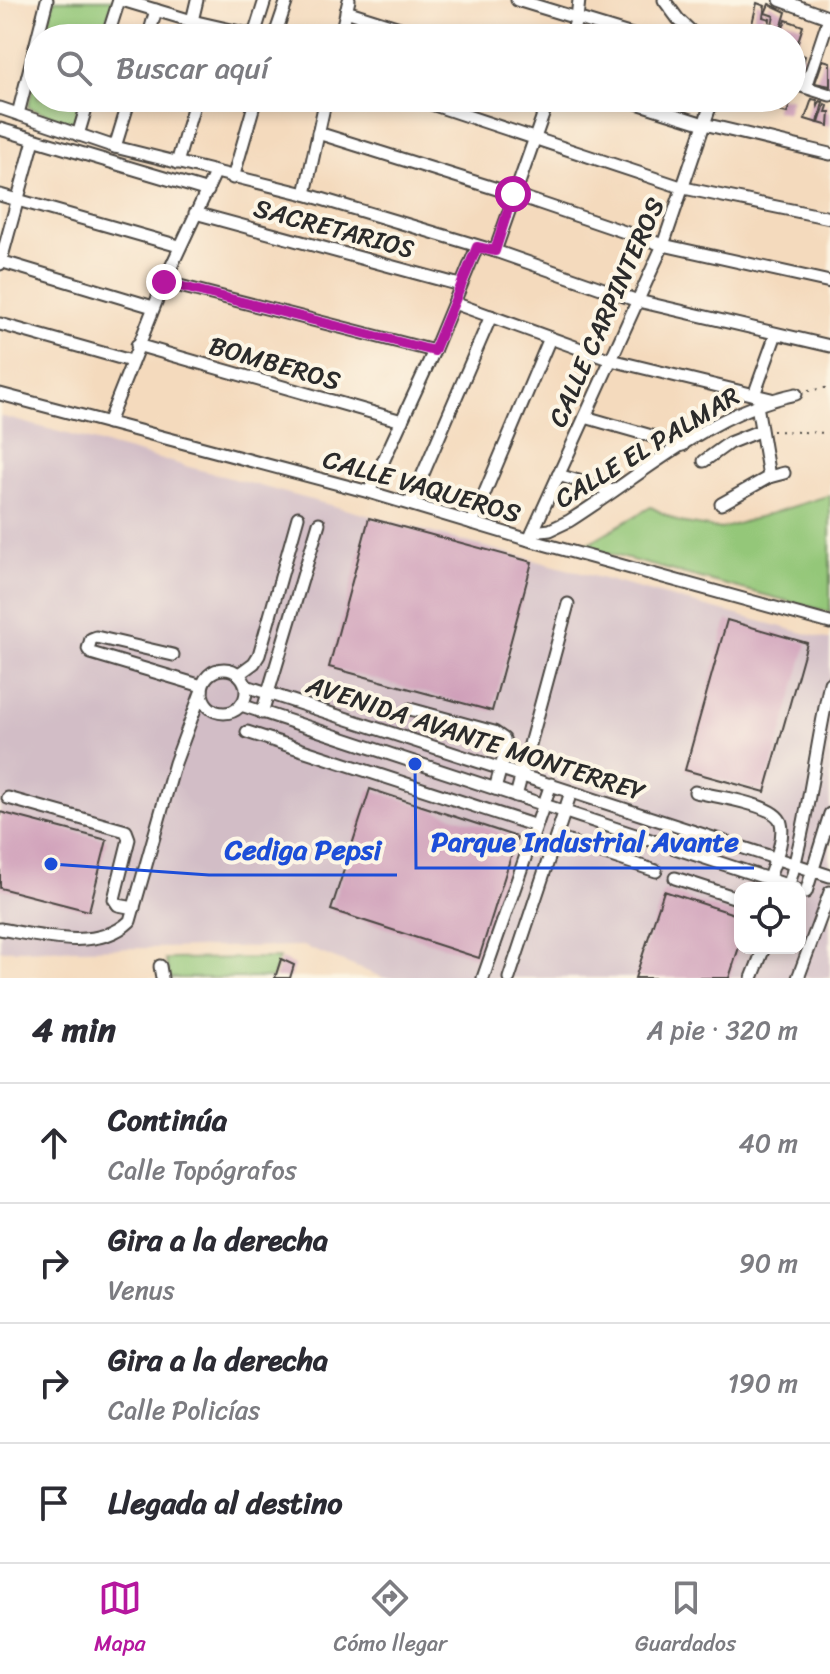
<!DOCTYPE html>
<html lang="es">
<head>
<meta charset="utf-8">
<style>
  body { margin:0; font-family:Sriracha,sans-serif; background:#f2f2f3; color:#2b2b33 }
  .controls { position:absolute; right:24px; bottom:24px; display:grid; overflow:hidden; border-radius:16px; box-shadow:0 4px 12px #0003 }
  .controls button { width:72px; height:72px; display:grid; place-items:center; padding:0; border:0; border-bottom:2px solid #e1e1e2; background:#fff; color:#2b2b33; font:40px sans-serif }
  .stop { position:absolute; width:24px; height:24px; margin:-18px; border:6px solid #b5179e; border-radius:50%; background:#fff }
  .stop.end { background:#b5179e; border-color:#fff; box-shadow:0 2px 8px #0008 }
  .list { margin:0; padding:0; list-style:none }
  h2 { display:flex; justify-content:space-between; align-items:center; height:104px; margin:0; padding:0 32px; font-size:34px }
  h2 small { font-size:26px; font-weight:400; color:#7c7c81 }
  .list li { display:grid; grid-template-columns:52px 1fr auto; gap:24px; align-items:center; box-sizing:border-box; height:120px; padding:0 32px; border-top:2px solid #e1e1e2 }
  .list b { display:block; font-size:30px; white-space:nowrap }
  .list p { margin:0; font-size:26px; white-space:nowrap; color:#7c7c81 }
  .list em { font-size:26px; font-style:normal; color:#7c7c81 }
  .icon { flex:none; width:44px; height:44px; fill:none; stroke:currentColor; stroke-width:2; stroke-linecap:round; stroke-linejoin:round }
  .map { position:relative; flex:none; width:830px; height:978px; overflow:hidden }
  .search { position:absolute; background:#fff; box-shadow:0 4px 12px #0003; left:24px; right:24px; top:24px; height:88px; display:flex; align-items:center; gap:20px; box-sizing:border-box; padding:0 28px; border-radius:44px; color:#7c7c81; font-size:30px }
  .sheet { height:584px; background:#fff }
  nav { display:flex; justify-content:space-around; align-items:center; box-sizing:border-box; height:112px; border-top:2px solid #e1e1e2; background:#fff; font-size:22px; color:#7c7c81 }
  nav a { display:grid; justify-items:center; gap:4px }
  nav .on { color:#b5179e }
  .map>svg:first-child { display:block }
  .industrial { fill:#d2bdc6; fill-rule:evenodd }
  .green { fill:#94c779; stroke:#607952; stroke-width:2 }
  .building { fill:#cf9fb9 }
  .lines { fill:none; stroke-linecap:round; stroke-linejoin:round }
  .minor-casing { stroke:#494541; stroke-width:15 }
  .path { stroke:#494541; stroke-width:2; stroke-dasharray:2 6; stroke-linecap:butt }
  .minor { stroke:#fff; stroke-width:11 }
  .route { stroke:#b5179e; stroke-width:10 }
  .labels { text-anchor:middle; stroke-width:8; stroke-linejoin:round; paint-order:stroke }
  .street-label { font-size:26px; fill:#2b2b2b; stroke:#fcf5e5 }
  .leader { fill:none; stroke:#1d4ed8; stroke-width:3 }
  .callout-dot { fill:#1d4ed8; stroke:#fcf5e5; stroke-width:3 }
  .callout-label { font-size:28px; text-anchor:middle; font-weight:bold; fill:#1d4ed8; stroke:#fcf5e5; stroke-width:8; stroke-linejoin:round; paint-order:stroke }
</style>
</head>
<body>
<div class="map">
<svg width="830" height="978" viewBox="0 0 830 978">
  <rect width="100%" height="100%" fill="#fcf5e5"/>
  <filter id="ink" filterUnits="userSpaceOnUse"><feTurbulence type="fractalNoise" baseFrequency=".0125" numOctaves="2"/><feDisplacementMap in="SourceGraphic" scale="16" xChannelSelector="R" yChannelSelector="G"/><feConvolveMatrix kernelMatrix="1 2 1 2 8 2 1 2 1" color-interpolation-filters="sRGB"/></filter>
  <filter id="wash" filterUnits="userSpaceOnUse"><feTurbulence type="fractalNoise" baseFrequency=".006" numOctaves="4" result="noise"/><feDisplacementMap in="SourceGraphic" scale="32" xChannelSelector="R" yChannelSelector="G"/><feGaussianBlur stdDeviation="1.8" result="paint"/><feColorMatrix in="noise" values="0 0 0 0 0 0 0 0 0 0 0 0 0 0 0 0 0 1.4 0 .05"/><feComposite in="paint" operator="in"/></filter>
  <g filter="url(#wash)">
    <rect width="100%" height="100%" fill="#f4dabd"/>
    <path class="industrial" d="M0 416 830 640V978H384L303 946 0 950ZM740 888H800V948H740Z"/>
    <g class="green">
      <polygon points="54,0 113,0 101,38 45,38"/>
      <polygon points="38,67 38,98 81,98 73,124 28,107"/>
      <polygon points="830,495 830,612 582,547 651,507 679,522 721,529"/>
      <polygon points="279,958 272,978 170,978 165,959"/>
    </g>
    <g id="blocks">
      <g class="building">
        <polygon points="757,3 765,6 763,17 770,19 769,28 765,26 762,32 765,34 764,38 757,38 759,31 751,28"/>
        <polygon points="769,4 786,12 779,35 770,33 774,16 765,13"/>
        <polygon points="786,20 803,26 792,60 792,38 780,36"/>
        <polygon points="796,52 805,56 800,75 792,73"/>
        <polygon points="823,60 830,62 830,86 815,83"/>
        <polygon points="779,98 792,98 787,113 775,110"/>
        <polygon points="812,99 817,100 818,106 820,101 823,102 818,123 805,119"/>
        <polygon points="825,104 828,106 826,112 830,112 829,126 819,123"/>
        <polygon points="369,518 532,562 492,711 329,667"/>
        <polygon points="727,620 807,643 765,792 685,770"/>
        <polygon points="370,789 517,837 479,958 331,910"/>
        <polygon points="0,812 107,840 89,911 0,888"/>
        <polygon points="664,891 740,916 740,944 729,978 635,978"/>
        <polygon points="281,959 294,965 290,978 275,978"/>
      </g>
    </g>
  </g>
  <g filter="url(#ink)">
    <use href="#blocks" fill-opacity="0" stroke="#494541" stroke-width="2"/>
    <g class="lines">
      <defs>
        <g id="minor">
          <polyline points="122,0 192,21 266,38"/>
          <polyline points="517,0 642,38"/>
          <polyline points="664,0 678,19 698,38"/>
          <polyline points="780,0 830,18"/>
          <polyline points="346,11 431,38"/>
          <polyline points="192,21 197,0"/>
          <polyline points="254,35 265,0"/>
          <polyline points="107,38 119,0"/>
          <polyline points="148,38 156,10"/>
          <polyline points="274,38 287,0"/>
          <polyline points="340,38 349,0"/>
          <polyline points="570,38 577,18 579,0"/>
          <polyline points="792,83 830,95"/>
          <polyline points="806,87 829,18"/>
          <polyline points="413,98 684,188 830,218"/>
          <polyline points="621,98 704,124 830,154"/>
          <polyline points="0,108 115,147 305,194 495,251 638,301 830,346"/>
          <polyline points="18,114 47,0"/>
          <polyline points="0,129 208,191"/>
          <polyline points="318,133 513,194 663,245 830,282"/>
          <polyline points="78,135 89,98"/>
          <polyline points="115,147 130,98"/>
          <polyline points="177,163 196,98"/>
          <polyline points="233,178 256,98"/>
          <polyline points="305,194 326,98"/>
          <polyline points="0,195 179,246"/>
          <polyline points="195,213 460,285"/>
          <polyline points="495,251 549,98"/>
          <polyline points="0,261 153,307"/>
          <polyline points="0,264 34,140"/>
          <polyline points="164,282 434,351"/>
          <polyline points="454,303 611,360 771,399"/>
          <polyline points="0,324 131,361"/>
          <polyline points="137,345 402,421"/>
          <polyline points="0,394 369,492 529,540 830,623"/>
          <polyline points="754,395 776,334"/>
          <polyline points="757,405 769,477"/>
          <polyline points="585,417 683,445"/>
          <polyline points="108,423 164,282 215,173"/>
          <polyline points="704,461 729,443 759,431"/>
          <polyline points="558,475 613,491"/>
          <polyline points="369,492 434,351 477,247"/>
          <polyline points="410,504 491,316"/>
          <polyline points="721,504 769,477 784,473"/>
          <polyline points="472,523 550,338"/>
          <path d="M533 532 550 530 569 521C642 475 710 412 796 394"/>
          <polyline points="529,540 663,245 713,98"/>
          <polyline points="173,655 96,637 91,639 88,649 91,653 202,686"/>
          <circle cx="224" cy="691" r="22"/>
          <polyline points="239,674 254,663 259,655 298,517"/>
          <polyline points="246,686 830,876"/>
          <polyline points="241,705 796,888"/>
          <polyline points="410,709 494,732 504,739 506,749 495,789"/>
          <polyline points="262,713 319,523"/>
          <polyline points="247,732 536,826"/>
          <path d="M695 792C713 796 777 804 781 823 785 839 774 863 769 878"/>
          <polyline points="516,796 568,604"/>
          <polyline points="8,798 126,831 129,839 114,899 118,905 134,908"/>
          <polyline points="557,838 656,871"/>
          <polyline points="675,878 740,899"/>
          <path d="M788 888C808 821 815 751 830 683"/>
          <polyline points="806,892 830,814"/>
          <path d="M0 929C40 936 98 952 130 921L175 763 202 690"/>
          <polyline points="160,966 162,978"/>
          <polyline points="483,978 551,784"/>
          <polyline points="509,978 571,792"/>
          <polyline points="752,978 764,948"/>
          <polyline points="798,978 830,892"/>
        </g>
      </defs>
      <use href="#minor" class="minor-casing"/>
      <g class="path">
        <polyline points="808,391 830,387"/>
        <polyline points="772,431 830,433"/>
      </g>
      <use href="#minor" class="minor"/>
    </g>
  </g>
  <g class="lines" filter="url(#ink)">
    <polyline class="route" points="164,282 434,351 477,247 495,251 513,194"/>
  </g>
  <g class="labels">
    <g class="street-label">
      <text transform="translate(334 228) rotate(15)" y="9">SACRETARIOS</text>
      <text transform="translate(606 312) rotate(-66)" y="9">CALLE CARPINTEROS</text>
      <text transform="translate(275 363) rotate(16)" y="9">BOMBEROS</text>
      <text transform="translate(647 447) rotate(-31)" y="9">CALLE EL PALMAR</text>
      <text transform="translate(422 486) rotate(16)" y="9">CALLE VAQUEROS</text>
      <text transform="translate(476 738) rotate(18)" y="9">AVENIDA AVANTE MONTERREY</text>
    </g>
  </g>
  <path class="leader" d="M415 764L416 868H754M51 864L209 875H397"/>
  <g class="callout-dot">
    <circle cx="415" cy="764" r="8"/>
    <circle cx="51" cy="864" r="8"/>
  </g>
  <g class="callout-label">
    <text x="585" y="851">Parque Industrial Avante</text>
    <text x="303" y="859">Cediga Pepsi</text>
  </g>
</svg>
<div class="controls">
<button><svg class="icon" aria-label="locate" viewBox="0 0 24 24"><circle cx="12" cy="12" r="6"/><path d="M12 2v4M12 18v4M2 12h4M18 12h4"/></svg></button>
</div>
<div class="stop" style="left:513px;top:194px"></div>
<div class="stop end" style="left:164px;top:282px"></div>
<div class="search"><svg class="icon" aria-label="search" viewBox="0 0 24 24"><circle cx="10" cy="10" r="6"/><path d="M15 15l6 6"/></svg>Buscar aquí</div>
</div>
<section class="sheet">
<h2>4 min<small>A pie · 320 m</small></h2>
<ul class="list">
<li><svg class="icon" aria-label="ahead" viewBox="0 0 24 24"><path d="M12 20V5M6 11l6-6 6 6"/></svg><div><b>Continúa</b><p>Calle Topógrafos</p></div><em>40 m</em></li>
<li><svg class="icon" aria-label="right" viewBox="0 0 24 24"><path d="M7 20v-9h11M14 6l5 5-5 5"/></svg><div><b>Gira a la derecha</b><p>Venus</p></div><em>90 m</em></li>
<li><svg class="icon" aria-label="right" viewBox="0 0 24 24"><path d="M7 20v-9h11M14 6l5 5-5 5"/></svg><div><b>Gira a la derecha</b><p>Calle Policías</p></div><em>190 m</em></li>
<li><svg class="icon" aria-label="arrive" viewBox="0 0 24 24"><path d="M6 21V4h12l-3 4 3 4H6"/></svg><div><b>Llegada al destino</b></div></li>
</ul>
</section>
<nav>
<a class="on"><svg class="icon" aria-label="map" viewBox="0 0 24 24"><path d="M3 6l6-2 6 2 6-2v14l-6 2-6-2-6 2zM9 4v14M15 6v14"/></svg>Mapa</a>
<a><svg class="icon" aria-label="directions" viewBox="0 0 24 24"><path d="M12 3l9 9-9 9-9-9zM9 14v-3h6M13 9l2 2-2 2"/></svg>Cómo llegar</a>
<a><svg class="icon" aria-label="saved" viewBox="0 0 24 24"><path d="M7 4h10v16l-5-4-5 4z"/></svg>Guardados</a>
</nav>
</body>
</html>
